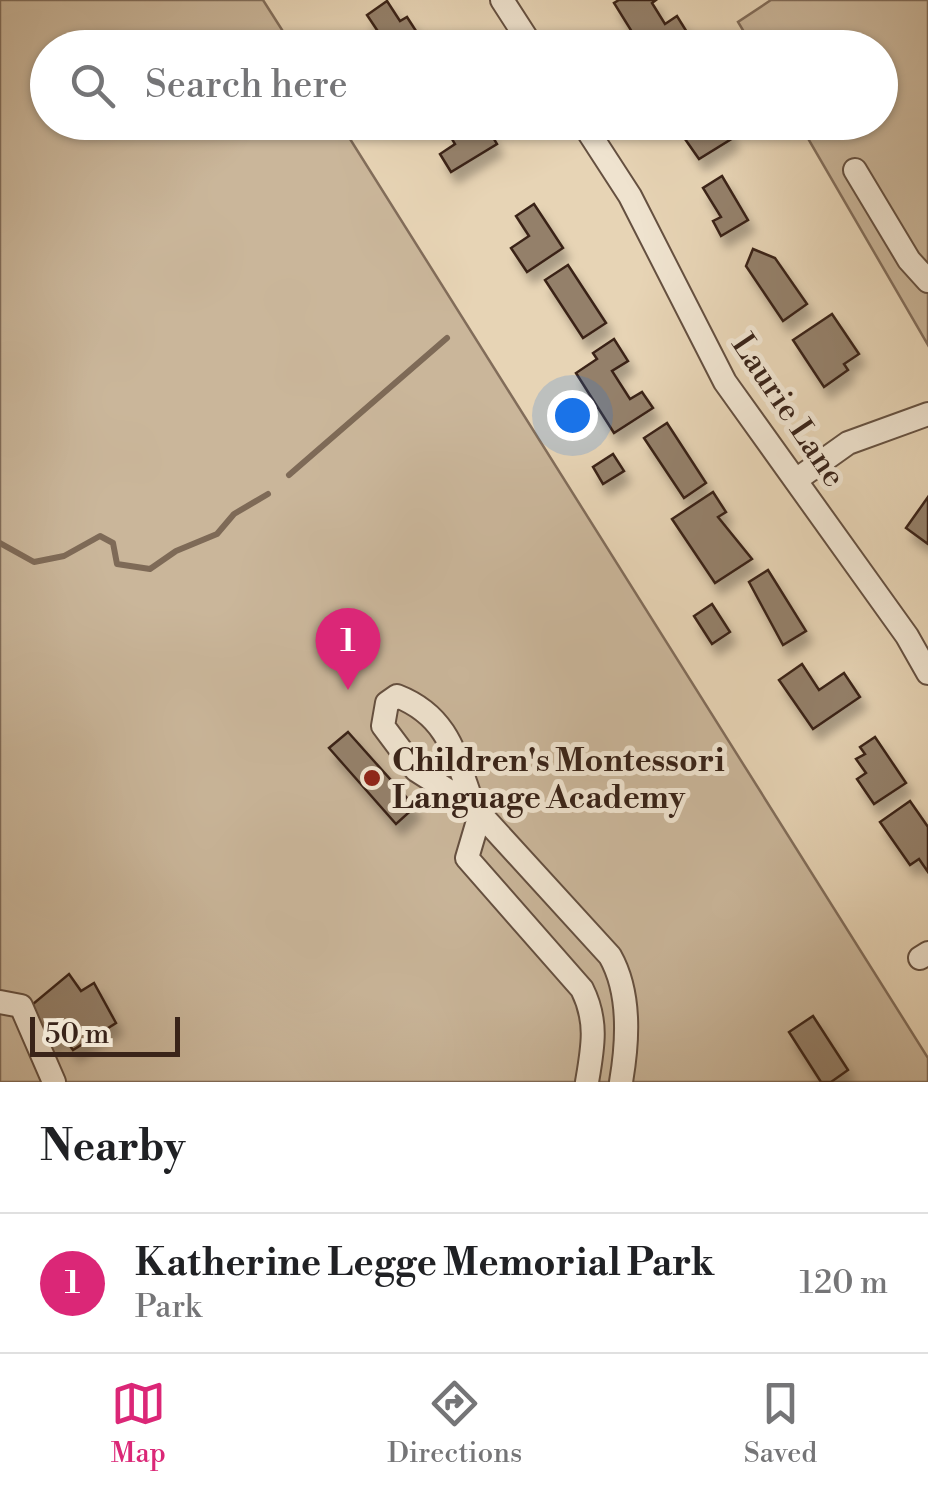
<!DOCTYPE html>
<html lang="en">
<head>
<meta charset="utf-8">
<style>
  body { margin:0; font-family:"Libre Bodoni",serif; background:#f2f2f2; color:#202124 }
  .scale { position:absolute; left:30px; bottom:25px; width:150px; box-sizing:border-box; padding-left:10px; border:5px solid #3a2419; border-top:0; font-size:28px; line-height:35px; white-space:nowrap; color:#3a2419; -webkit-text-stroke:8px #efe3cf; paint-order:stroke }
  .you { position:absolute; left:572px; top:415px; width:35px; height:35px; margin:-25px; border:8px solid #fff; border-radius:50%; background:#1a73e8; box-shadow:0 0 0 15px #1a73e833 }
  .badge { display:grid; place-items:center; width:65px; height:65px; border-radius:50%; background:#db2777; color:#fff; font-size:32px; font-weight:700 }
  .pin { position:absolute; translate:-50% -82px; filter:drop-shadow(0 2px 5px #0008) }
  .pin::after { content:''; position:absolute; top:52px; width:35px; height:30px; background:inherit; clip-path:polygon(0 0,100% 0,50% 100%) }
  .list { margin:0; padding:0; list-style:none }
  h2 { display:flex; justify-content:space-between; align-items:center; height:130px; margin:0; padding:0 40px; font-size:42px }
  h2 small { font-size:32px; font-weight:400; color:#757577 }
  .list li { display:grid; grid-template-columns:65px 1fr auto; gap:30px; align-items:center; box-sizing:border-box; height:140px; padding:0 40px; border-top:2px solid #e0e0e0 }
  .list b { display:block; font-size:38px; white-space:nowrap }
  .list p { margin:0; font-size:32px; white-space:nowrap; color:#757577 }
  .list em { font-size:32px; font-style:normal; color:#757577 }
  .icon { flex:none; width:55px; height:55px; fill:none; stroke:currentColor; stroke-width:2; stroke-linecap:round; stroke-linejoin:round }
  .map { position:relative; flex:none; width:928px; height:1082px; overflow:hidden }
  .search { position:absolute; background:#fff; box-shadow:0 2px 8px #0004; left:30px; right:30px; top:30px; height:110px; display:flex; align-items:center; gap:25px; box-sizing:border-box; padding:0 35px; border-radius:55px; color:#757577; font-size:38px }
  .sheet { height:270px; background:#fff }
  nav { display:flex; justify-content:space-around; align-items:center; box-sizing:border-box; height:140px; border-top:2px solid #e0e0e0; background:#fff; font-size:28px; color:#757577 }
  nav a { display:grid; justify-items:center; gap:5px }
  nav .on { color:#db2777 }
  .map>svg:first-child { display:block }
  .green { fill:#cab69a; stroke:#826d5a; stroke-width:2.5 }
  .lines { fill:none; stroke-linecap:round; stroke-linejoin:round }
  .stream { stroke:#7e6a57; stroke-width:6 }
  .building { fill:#94806a; stroke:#3a2419; stroke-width:2.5; filter:url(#shadow) }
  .minor-casing { stroke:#655040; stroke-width:26 }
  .minor { stroke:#efe3cf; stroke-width:22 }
  .poi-dot { fill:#8f2418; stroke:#efe3cf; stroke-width:4 }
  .labels { text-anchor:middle; stroke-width:10; stroke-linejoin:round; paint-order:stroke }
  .street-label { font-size:32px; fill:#3a2419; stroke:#efe3cf }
  .poi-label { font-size:32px; font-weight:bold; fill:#3a2419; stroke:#efe3cf; text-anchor:start }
</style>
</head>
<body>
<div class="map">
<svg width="928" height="1082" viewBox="0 0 928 1082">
  <defs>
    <filter id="shadow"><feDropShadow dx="6" dy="11" stdDeviation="5" flood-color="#0004"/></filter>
  </defs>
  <rect width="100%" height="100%" fill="#e7d4b5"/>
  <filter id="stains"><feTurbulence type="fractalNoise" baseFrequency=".002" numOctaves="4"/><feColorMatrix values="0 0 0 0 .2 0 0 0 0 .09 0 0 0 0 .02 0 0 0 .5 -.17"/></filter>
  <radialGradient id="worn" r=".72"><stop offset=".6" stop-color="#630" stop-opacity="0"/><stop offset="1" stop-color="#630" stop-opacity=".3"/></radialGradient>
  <g class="green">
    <polygon points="0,0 263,0 293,47 48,48 48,122 340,123 928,1058 928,1082 0,1082"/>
    <polygon points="771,0 928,0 928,345 799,123 880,122 880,48 753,47 738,22"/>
  </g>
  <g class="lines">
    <g class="stream">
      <polyline points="289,475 447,338"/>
      <polyline points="0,543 34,562 64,556 100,536 113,543 117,564 150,569 176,551 217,534 234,514 268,494"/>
    </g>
  </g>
  <g class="building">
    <polygon points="619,0 656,0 652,3 665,24 677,16 693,42 684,48 642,48 614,3"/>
    <polygon points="387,1 400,21 407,17 427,48 389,48 367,15"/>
    <polygon points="467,122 484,122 497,144 451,172 440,154 455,144 449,134"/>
    <polygon points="688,122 724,122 733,138 699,159 685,139 694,133"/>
    <polygon points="722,176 748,220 721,236 713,221 721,217 703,188"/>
    <polygon points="534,204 563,248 527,272 511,248 529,236 516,216"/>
    <polygon points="753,249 775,258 807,304 783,321 746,266"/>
    <polygon points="568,265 606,323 583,338 545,280"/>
    <polygon points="832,314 859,354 844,364 848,370 824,387 793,340"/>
    <polygon points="614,339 628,361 612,371 630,399 642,392 653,408 614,433 576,373 597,359 593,353"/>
    <polygon points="667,423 706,483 684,498 644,438"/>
    <polygon points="613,454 624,471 603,484 593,467"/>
    <polygon points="713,492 726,512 718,517 752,559 715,583 672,519"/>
    <polygon points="928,497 928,544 906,528"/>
    <polygon points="768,570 806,631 783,645 749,582"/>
    <polygon points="712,604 730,632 712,644 694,616"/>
    <polygon points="802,664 819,690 844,673 860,697 813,729 779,680"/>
    <polygon points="348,732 415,807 396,824 329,748"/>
    <polygon points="875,737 906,783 874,804 857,779 866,773 856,759 865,754 860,747"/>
    <polygon points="910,801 928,827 928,872 919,859 910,865 880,822"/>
    <polygon points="69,974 81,991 94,983 116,1023 73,1050 63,1036 48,1044 27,1009"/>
    <polygon points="813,1016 848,1070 831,1082 821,1082 789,1032"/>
  </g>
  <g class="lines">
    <defs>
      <g id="minor">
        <polyline points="502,0 533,48"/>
        <polyline points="582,122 630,196 725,382 907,636 928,673"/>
        <polyline points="855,170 909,260 928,281"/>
        <polyline points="796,480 848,443 928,414"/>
        <path d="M474 807C456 760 451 717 397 696L387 703 383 726 416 770 474 807 610 956C631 993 628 1041 621 1082"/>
        <path d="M480 814 467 858 582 989C598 1021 593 1047 587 1082"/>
        <polyline points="920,958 928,953"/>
        <polyline points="0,1002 21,1006 54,1082"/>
      </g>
    </defs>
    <use href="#minor" class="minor-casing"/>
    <use href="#minor" class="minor"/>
  </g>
  <circle class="poi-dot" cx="372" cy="778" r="10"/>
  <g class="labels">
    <g class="street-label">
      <text transform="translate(789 410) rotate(56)" y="11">Laurie Lane</text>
    </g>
    <g class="poi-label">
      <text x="392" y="771">Children's Montessori<tspan x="392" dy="37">Language Academy</tspan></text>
    </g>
  </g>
  <rect width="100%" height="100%" filter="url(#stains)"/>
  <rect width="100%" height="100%" fill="url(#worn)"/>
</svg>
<div class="scale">50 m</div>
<div class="you"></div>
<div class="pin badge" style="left:348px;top:690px">1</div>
<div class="search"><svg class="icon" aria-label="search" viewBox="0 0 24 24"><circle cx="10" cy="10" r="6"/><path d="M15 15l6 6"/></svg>Search here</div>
</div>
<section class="sheet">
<h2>Nearby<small></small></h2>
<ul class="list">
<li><span class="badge">1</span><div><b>Katherine Legge Memorial Park</b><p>Park</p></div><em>120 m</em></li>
</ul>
</section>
<nav>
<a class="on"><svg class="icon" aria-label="map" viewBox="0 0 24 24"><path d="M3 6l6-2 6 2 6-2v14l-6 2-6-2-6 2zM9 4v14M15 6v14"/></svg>Map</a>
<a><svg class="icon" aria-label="directions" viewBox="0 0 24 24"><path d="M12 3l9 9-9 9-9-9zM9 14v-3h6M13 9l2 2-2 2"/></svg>Directions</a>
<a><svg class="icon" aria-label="saved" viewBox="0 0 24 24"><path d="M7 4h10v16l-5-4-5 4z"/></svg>Saved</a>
</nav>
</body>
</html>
